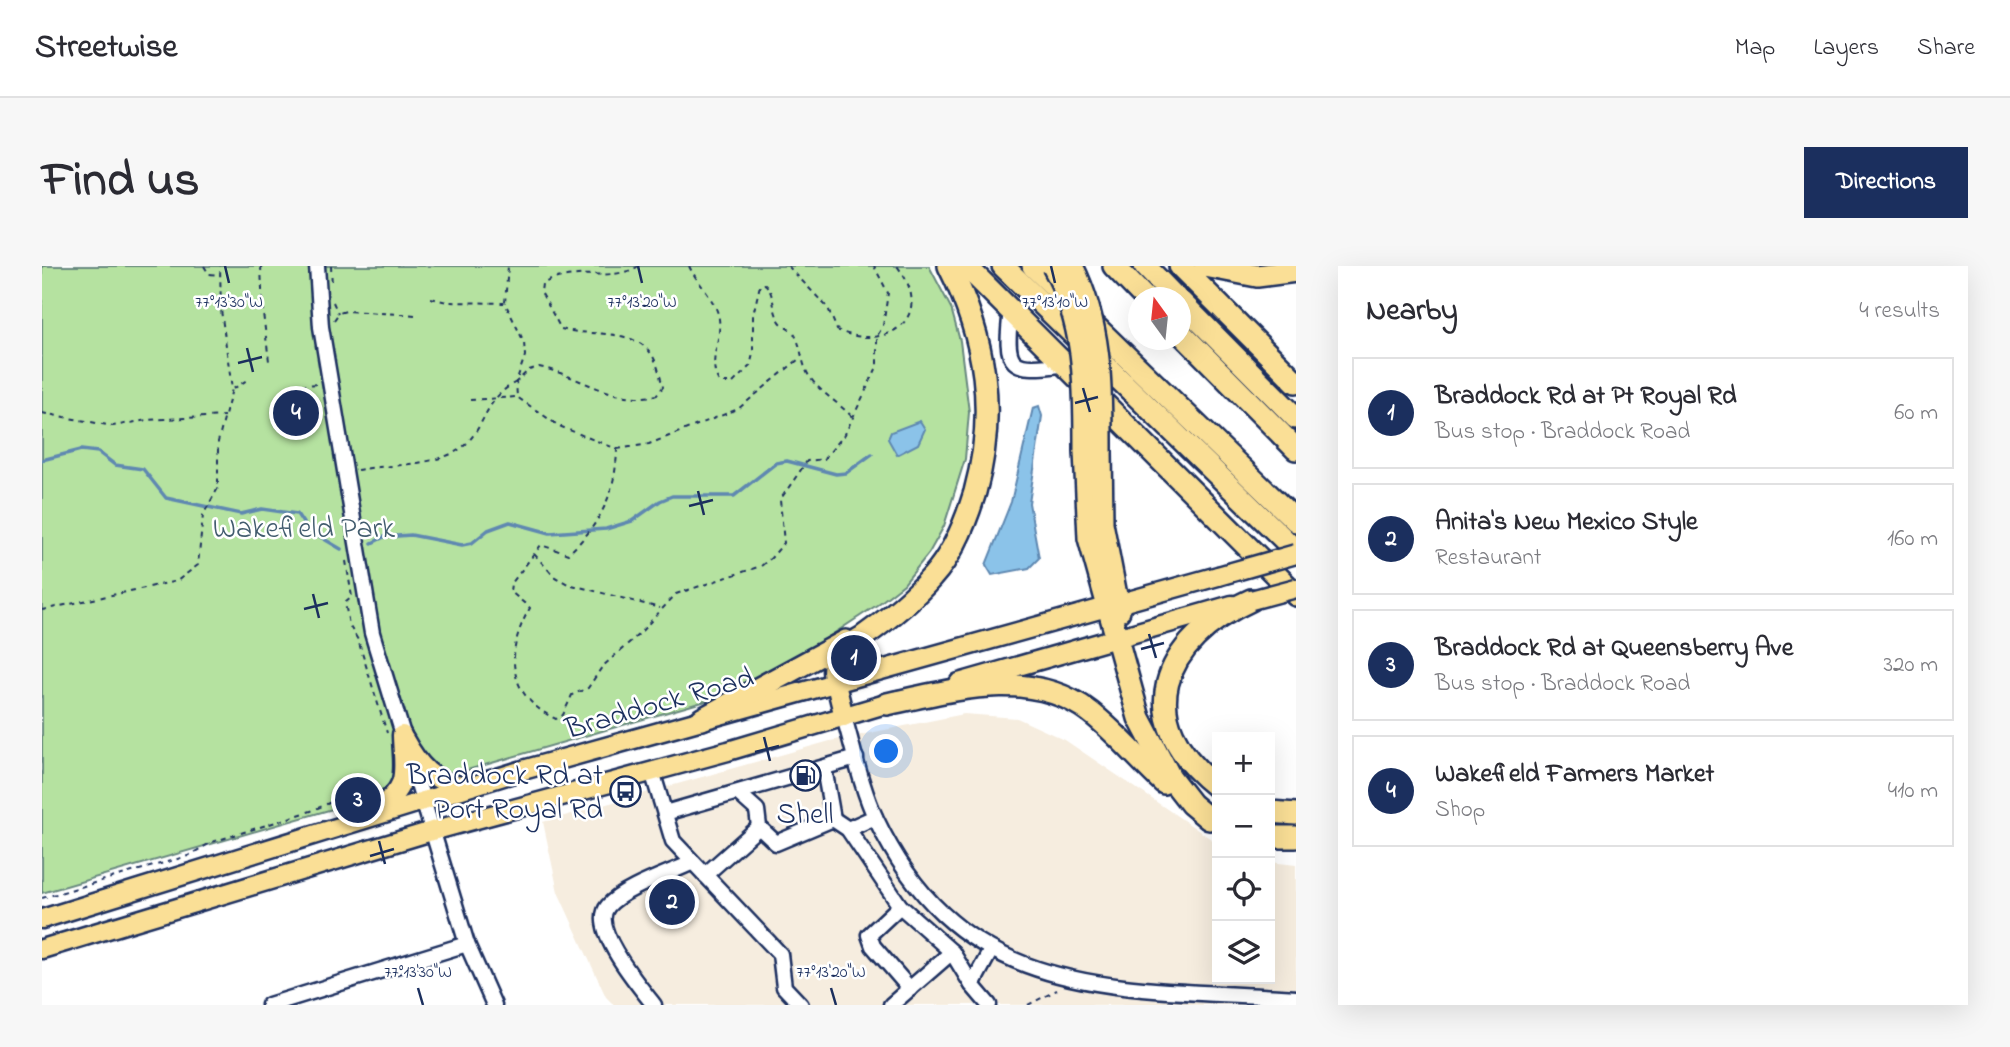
<!DOCTYPE html>
<html lang="en">
<head>
<meta charset="utf-8">
<style>
  body { margin:0; font-family:"Indie Flower",sans-serif; background:#f7f7f7; color:#2b2b33 }
  .controls { position:absolute; right:21px; bottom:21px; display:grid; overflow:hidden; border-radius:0px; box-shadow:0 7px 28px #0002 }
  .controls button { width:63px; height:63px; display:grid; place-items:center; padding:0; border:0; border-bottom:2px solid #e1e1e2; background:#fff; color:#2b2b33; font:35px sans-serif }
  .compass { position:absolute; left:1086px; top:21px; width:63px; height:63px; border-radius:50%; background:#fff; box-shadow:0 7px 28px #0002; rotate:345deg }
  .you { position:absolute; left:845px; top:486px; width:24px; height:24px; margin:-18px; border:5px solid #fff; border-radius:50%; background:#1a73e8; box-shadow:0 0 0 10px #1a73e833 }
  .badge { display:grid; place-items:center; width:46px; height:46px; border-radius:50%; background:#1b2f5e; color:#fff; font-size:23px; font-weight:700 }
  .pin { position:absolute; translate:-50% -50%; border:4px solid #fff; box-shadow:0 2px 7px #0006 }
  .list { margin:0; padding:0; list-style:none }
  h2 { display:flex; justify-content:space-between; align-items:center; height:91px; margin:0; padding:0 28px; font-size:30px }
  h2 small { font-size:23px; font-weight:400; color:#7c7c81 }
  .list li { display:grid; grid-template-columns:46px 1fr auto; gap:21px; align-items:center; box-sizing:border-box; height:112px; margin:0 14px 14px; padding:0 14px; border:2px solid #e1e1e2; border-radius:0px }
  .list b { display:block; font-size:26px; white-space:nowrap }
  .list p { margin:0; font-size:23px; white-space:nowrap; color:#7c7c81 }
  .list em { font-size:23px; font-style:normal; color:#7c7c81 }
  .icon { flex:none; width:38px; height:38px; fill:none; stroke:currentColor; stroke-width:2; stroke-linecap:round; stroke-linejoin:round }
  .map { position:relative; flex:none; width:1254px; height:739px; overflow:hidden; border-radius:0px }
  header { display:flex; align-items:center; gap:42px; box-sizing:border-box; height:98px; padding:0 35px; background:#fff; border-bottom:2px solid #e1e1e2 }
  header strong { font-size:33px }
  nav { display:flex; gap:38px; margin-inline-start:auto; font-size:24px }
  .intro { display:flex; align-items:center; justify-content:space-between; box-sizing:border-box; height:168px; padding:0 42px }
  h1 { margin:0; font-size:49px }
  .button { padding:18px 32px; border-radius:0px; background:#1b2f5e; color:#fff; font-size:24px; font-weight:700 }
  main { display:flex; gap:42px; padding:0 42px }
  aside { flex:1; background:#fff; border-radius:0px; box-shadow:0 7px 28px #0002 }
  .map>svg:first-child { display:block }
  .built { fill:#f6eddf }
  .green { fill:#b5e2a0; stroke:#68887f; stroke-width:2 }
  .water { fill:#8bc3e9; stroke:#5e88b1; stroke-width:2 }
  .lines { fill:none; stroke-linecap:round; stroke-linejoin:round }
  .stream { stroke:#5e88b1; stroke-width:3.5 }
  .minor-casing { stroke:#1b2f5e; stroke-width:19 }
  .major-casing { stroke:#1b2f5e; stroke-width:23 }
  .highway-casing { stroke:#1b2f5e; stroke-width:26 }
  .path { stroke:#1b2f5e; stroke-width:2; stroke-dasharray:5 5; stroke-linecap:butt }
  .minor { stroke:#fff; stroke-width:14 }
  .major { stroke:#fadf96; stroke-width:18 }
  .highway { stroke:#fadf96; stroke-width:21 }
  .major-bridge-casing { stroke:#1b2f5e; stroke-width:23; stroke-linecap:butt }
  .highway-bridge-casing { stroke:#1b2f5e; stroke-width:26; stroke-linecap:butt }
  .major-bridge { stroke:#fadf96; stroke-width:18 }
  .highway-bridge { stroke:#fadf96; stroke-width:21 }
  .ticks { fill:none; stroke:#1b2f5e; stroke-width:2.5 }
  .labels { text-anchor:middle; stroke-width:5; stroke-linejoin:round; paint-order:stroke }
  .park-label { font-size:30px; fill:#425c6e; stroke:#fff }
  .street-label { font-size:30px; fill:#1b2f5e; stroke:#fff }
  .poi-label { font-size:30px; fill:#1b2f5e; stroke:#fff; text-anchor:end }
  .ticks-label { font-size:18px; text-anchor:middle; fill:#1b2f5e; stroke:#fff; stroke-width:5; stroke-linejoin:round; paint-order:stroke }
</style>
</head>
<body>
<header>
<strong>Streetwise</strong>
<nav><a>Map</a><a>Layers</a><a>Share</a></nav>
</header>
<div class="intro"><h1>Find us</h1><a class="button">Directions</a></div>
<main>
<div class="map">
<svg width="1254" height="739" viewBox="0 0 1254 739">
  <rect width="100%" height="100%" fill="#fff"/>
  <filter id="ink" filterUnits="userSpaceOnUse"><feTurbulence type="fractalNoise" baseFrequency=".0143" numOctaves="2"/><feDisplacementMap in="SourceGraphic" scale="14" xChannelSelector="R" yChannelSelector="G"/><feConvolveMatrix kernelMatrix="1 2 1 2 8 2 1 2 1" color-interpolation-filters="sRGB"/></filter>
  <g filter="url(#ink)">
    <polygon class="built" points="922,448 975,452 1023,474 1175,577 1175,713 1228,713 1228,596 1254,599 1254,739 572,739 564,731 516,626 501,556 788,475"/>
    <polygon class="green" points="0,0 887,0 909,42 918,75 927,146 923,193 902,260 887,287 862,318 835,339 709,422 0,627"/>
    <g class="water">
      <polygon points="997,140 1000,150 987,237 997,292 987,302 950,309 944,299 969,236 991,142"/>
      <polygon points="878,155 883,163 876,178 855,189 846,173 849,166"/>
    </g>
    <g class="lines">
      <g class="stream">
        <polyline points="0,194 39,184 56,186 73,199 101,203 124,232 199,248 220,243 255,248 265,263 299,283"/>
        <polyline points="330,277 342,271 369,269 420,279 430,277 446,264 468,256 508,267 564,263 590,255 618,235 630,230 692,230 734,197 745,195 794,208 804,207 830,188"/>
      </g>
      <defs>
        <g id="minor">
          <polyline points="275,0 279,61 330,367 425,678 452,739"/>
          <path d="M969 44C962 102 967 106 1024 98"/>
          <path d="M802 451C812 485 819 521 834 553 922 739 1079 720 1254 732"/>
          <polyline points="782,502 791,553"/>
          <polyline points="610,505 631,575 738,688 742,721 759,739"/>
          <polyline points="696,527 715,544 717,561 734,577 791,553 806,563 858,640 910,686 930,719 947,739"/>
          <polyline points="623,547 814,492"/>
          <polyline points="806,563 833,551"/>
          <polyline points="663,609 717,561"/>
          <polyline points="858,640 827,669 831,680 868,723"/>
          <polyline points="930,719 949,684"/>
          <polyline points="227,739 425,678"/>
          <path d="M612 739C598 721 547 662 566 640 580 623 628 607 649 597"/>
          <polyline points="849,739 910,686"/>
        </g>
        <g id="major">
          <polyline points="793,414 802,451"/>
          <polyline points="917,417 1190,339"/>
          <path d="M362 473C375 497 392 519 422 520"/>
          <path d="M336 541C369 521 361 504 360 469"/>
          <polyline points="0,653 481,504 1176,310"/>
          <polyline points="0,683 390,565 686,485 857,434"/>
        </g>
        <g id="highway">
          <polyline points="924,0 1254,329"/>
          <polyline points="961,0 1254,285"/>
          <polyline points="991,0 1254,255"/>
          <polyline points="1072,0 1103,32"/>
          <polyline points="1103,0 1134,32"/>
          <polyline points="1138,0 1254,116"/>
          <polyline points="1163,0 1215,10 1254,5"/>
          <polyline points="1139,36 1254,152"/>
          <polyline points="1139,67 1254,183"/>
          <polyline points="1043,185 1047,272 1097,452 1128,511 1149,538 1167,553"/>
          <polyline points="1059,185 1060,257 1077,345"/>
          <path d="M793 414C790 405 792 393 799 385 805 379 815 375 822 370 846 353 870 334 890 311 911 288 924 256 933 226 955 146 944 73 907 0"/>
          <path d="M845 438C911 424 989 401 1048 446 1075 467 1097 494 1122 517"/>
          <polyline points="660,453 804,375"/>
          <path d="M1175 521C1088 453 1119 375 1209 334"/>
          <polyline points="1228,546 1254,548"/>
          <polyline points="1228,571 1254,571"/>
        </g>
      </defs>
      <use href="#minor" class="minor-casing"/>
      <use href="#major" class="major-casing"/>
      <use href="#highway" class="highway-casing"/>
      <g class="path">
        <polyline points="162,0 167,8 178,9"/>
        <polyline points="219,0 221,47 227,95"/>
        <polyline points="289,0 290,20"/>
        <path d="M597 0C569 17 534 0 500 18L499 26 519 63C548 71 592 61 610 89 616 98 618 111 621 121L615 129C572 139 537 109 497 101L487 104 474 116 475 131 517 160 575 183C574 227 558 259 526 288L499 279 469 318 468 325 488 342C463 384 464 430 514 453L521 449 530 429 546 422 560 401 597 368 634 328 719 300 729 292 742 277 738 234 765 195 782 193 803 168 835 101V70L841 60 846 27 832 0"/>
        <path d="M647 0C655 17 675 35 677 53 680 76 664 97 678 117H691L708 100 711 88V49L718 19 723 18C733 28 730 43 737 54 740 60 749 63 753 69 760 82 759 97 767 110 779 128 798 137 811 152"/>
        <path d="M746 0 786 42 795 64C845 87 895 51 855 0"/>
        <polyline points="389,32 405,36 462,37"/>
        <polyline points="291,36 296,47"/>
        <polyline points="292,54 297,47 304,45 375,49"/>
        <polyline points="249,120 277,118"/>
        <polyline points="191,123 205,114"/>
        <polyline points="428,134 474,131"/>
        <polyline points="0,147 71,160 105,154 182,150"/>
        <polyline points="575,183 607,178 696,143 757,93"/>
        <path d="M315 204C346 198 401 201 424 178 446 155 442 134 474 116L483 90 482 76 463 37 466 0"/>
        <polyline points="492,288 513,311 526,318 618,342"/>
        <polyline points="304,295 310,331 303,337 307,359 316,374 345,467"/>
        <polyline points="0,344 135,315 156,299 161,249 176,222 176,176 190,123 179,44 178,0"/>
        <polyline points="0,632 146,590 170,576 269,545 305,529 327,531"/>
        <polyline points="986,739 1015,724"/>
      </g>
      <use href="#minor" class="minor"/>
      <use href="#major" class="major"/>
      <use href="#highway" class="highway"/>
      <defs>
        <g id="major-bridge">
          <polyline points="1176,310 1254,288"/>
          <polyline points="1209,334 1254,322"/>
        </g>
        <g id="highway-bridge">
          <path d="M1011 0C1044 59 1043 119 1043 185"/>
          <path d="M1030 0C1060 60 1059 120 1059 185"/>
        </g>
      </defs>
      <use href="#major-bridge" class="major-bridge-casing"/>
      <use href="#highway-bridge" class="highway-bridge-casing"/>
      <use href="#major-bridge" class="major-bridge"/>
      <use href="#highway-bridge" class="highway-bridge"/>
    </g>
  </g>
  <path class="ticks" d="M183 0 187 17M596 0 600 17M1009 0 1013 17M205 82 211 106M196 97 220 91M1041 122 1048 146M1033 137 1056 131M656 225 662 249M647 240 671 234M271 328 277 352M262 343 286 337M1107 368 1114 392M1099 383 1122 377M722 471 728 495M713 486 737 480M337 575 343 598M328 590 352 583M376 722 381 739M789 722 794 739"/>
  <defs>
    <symbol id="fuel-ring" viewBox="-11 -11 22 22"><circle r="9.5" fill="#fff" stroke="#1b2f5e" stroke-width="1.5"/><path d="M-5.5-6h7V0h2V4h1.3V-2.5L3-4.5l.8-.8L6-3V5H2.5V1h-1V6h-7ZM-4.2-4.7v3.2H.2V-4.7Z" fill="#1b2f5e"/></symbol>
    <symbol id="bus-ring" viewBox="-11 -11 22 22"><circle r="9.5" fill="#fff" stroke="#1b2f5e" stroke-width="1.5"/><path d="M-5-6H5V4H4V6H2V4H-2V6H-4V4H-5ZM-3.5-4V0h7V-4ZM-3.5 1.2v1.5H-2V1.2ZM2 1.2v1.5H3.5V1.2Z" fill="#1b2f5e"/></symbol>
  </defs>
  <g fill-rule="evenodd">
    <use href="#fuel-ring" x="746" y="492" width="35" height="35"/>
    <use href="#bus-ring" x="566" y="508" width="35" height="35"/>
  </g>
  <g class="labels">
    <g class="park-label">
      <text x="262" y="271">Wakefield Park</text>
    </g>
    <g class="street-label">
      <text transform="translate(617 436) rotate(-16)" y="10">Braddock Road</text>
    </g>
    <g class="poi-label">
      <text x="561" y="518">Braddock Rd at<tspan x="561" dy="34">Port Royal Rd</tspan></text>
      <text x="763" y="557" text-anchor="middle">Shell</text>
    </g>
  </g>
  <g class="ticks-label">
    <text x="187" y="41">77°13'30"W</text>
    <text x="600" y="41">77°13'20"W</text>
    <text x="1013" y="41">77°13'10"W</text>
    <text x="376" y="711">77°13'30"W</text>
    <text x="789" y="711">77°13'20"W</text>
  </g>
</svg>
<div class="controls">
<button>+</button>
<button>−</button>
<button><svg class="icon" aria-label="locate" viewBox="0 0 24 24"><circle cx="12" cy="12" r="6"/><path d="M12 2v4M12 18v4M2 12h4M18 12h4"/></svg></button>
<button><svg class="icon" aria-label="layers" viewBox="0 0 24 24"><path d="M12 4l9 5-9 5-9-5zM3 14l9 5 9-5"/></svg></button>
</div>
<svg class="compass" viewBox="-18 -18 36 36"><path d="M0-13l5 13h-10z" fill="#e53935"/><path d="M0 13l5-13h-10z" fill="#7c7c81"/></svg>
<div class="you"></div>
<div class="pin badge" style="left:812px;top:392px">1</div>
<div class="pin badge" style="left:630px;top:636px">2</div>
<div class="pin badge" style="left:316px;top:534px">3</div>
<div class="pin badge" style="left:254px;top:147px">4</div>
</div>
<aside>
<h2>Nearby<small>4 results</small></h2>
<ul class="list">
<li><span class="badge">1</span><div><b>Braddock Rd at Pt Royal Rd</b><p>Bus stop · Braddock Road</p></div><em>60 m</em></li>
<li><span class="badge">2</span><div><b>Anita's New Mexico Style</b><p>Restaurant</p></div><em>160 m</em></li>
<li><span class="badge">3</span><div><b>Braddock Rd at Queensberry Ave</b><p>Bus stop · Braddock Road</p></div><em>320 m</em></li>
<li><span class="badge">4</span><div><b>Wakefield Farmers Market</b><p>Shop</p></div><em>410 m</em></li>
</ul>
</aside>
</main>
</body>
</html>
